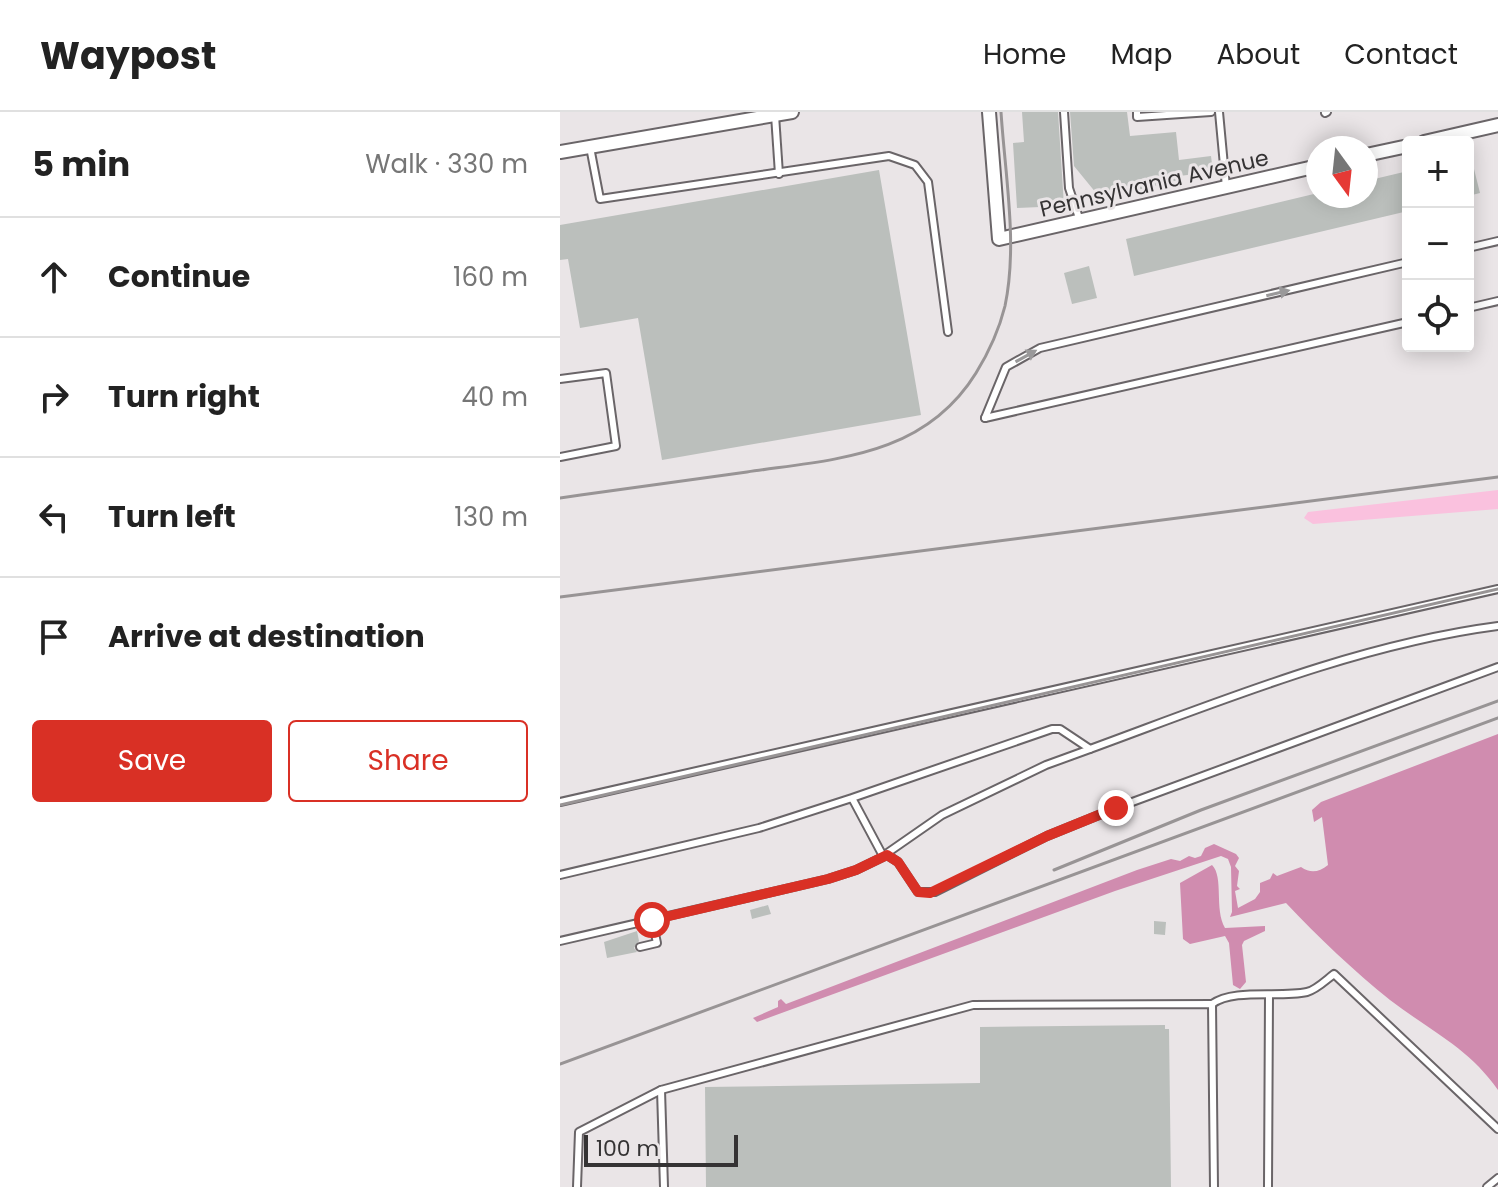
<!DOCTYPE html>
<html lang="en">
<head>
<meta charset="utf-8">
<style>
  body { margin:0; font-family:Poppins,sans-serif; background:#f2f2f2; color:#222 }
  .controls { position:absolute; right:24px; top:24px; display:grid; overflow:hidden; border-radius:8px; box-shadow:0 4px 20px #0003 }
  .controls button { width:72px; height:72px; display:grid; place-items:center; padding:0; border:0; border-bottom:2px solid #e0e0e0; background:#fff; color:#222; font:40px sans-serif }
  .compass { position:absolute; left:746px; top:24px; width:72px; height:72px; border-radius:50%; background:#fff; box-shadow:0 4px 20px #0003; rotate:165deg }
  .scale { position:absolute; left:24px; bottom:20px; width:154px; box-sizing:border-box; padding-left:8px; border:4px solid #353334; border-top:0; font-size:22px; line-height:28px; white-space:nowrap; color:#353334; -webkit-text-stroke:6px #eae5e7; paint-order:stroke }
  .stop { position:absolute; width:24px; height:24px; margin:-18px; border:6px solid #d93025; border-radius:50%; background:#fff }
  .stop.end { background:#d93025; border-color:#fff; box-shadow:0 2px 8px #0008 }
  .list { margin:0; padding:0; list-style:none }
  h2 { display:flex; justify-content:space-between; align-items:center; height:104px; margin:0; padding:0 32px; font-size:34px }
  h2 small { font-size:26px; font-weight:400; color:#767676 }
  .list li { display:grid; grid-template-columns:52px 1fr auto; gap:24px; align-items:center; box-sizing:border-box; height:120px; padding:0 32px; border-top:2px solid #e0e0e0 }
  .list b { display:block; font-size:30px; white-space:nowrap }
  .list em { font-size:26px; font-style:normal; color:#767676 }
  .actions { display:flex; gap:16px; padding:24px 32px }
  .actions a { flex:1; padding:18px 0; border:2px solid #d93025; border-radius:8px; text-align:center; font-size:28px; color:#d93025 }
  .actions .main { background:#d93025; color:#fff }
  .icon { flex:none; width:44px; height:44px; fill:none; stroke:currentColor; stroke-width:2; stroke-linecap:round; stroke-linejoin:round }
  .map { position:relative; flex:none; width:938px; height:1075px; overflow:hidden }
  header { display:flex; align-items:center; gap:48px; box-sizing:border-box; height:112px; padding:0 40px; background:#fff; border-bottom:2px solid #e0e0e0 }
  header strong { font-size:38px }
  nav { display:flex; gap:44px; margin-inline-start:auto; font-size:28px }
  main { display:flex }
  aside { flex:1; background:#fff }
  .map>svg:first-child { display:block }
  .green { fill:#fac1de }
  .water { fill:#d08caf }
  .building { fill:#bbbfbc }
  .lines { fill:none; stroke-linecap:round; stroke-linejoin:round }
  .lane-casing { stroke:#6a6568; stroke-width:10 }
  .street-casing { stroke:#6a6568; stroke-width:16 }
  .lane { stroke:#fff; stroke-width:6 }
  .street { stroke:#fff; stroke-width:12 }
  .rail { stroke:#989495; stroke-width:3 }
  .oneway { fill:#9a999a }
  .route { stroke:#d93025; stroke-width:10 }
  .labels { text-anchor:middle; stroke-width:6; stroke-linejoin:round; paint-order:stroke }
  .street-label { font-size:22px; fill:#353334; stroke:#eae5e7 }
</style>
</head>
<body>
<header>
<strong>Waypost</strong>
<nav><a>Home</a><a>Map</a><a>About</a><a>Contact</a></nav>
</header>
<main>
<aside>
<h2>5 min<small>Walk · 330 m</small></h2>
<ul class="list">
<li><svg class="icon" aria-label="ahead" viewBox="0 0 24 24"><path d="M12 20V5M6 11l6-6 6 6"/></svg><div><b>Continue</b></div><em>160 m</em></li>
<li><svg class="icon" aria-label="right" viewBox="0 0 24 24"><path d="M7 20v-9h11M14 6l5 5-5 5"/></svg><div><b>Turn right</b></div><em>40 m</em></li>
<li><svg class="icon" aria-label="left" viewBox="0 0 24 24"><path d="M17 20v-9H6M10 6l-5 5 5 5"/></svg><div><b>Turn left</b></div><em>130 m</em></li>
<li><svg class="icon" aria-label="arrive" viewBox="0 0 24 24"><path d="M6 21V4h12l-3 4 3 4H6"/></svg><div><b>Arrive at destination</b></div></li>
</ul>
<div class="actions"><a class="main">Save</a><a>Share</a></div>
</aside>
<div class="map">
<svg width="938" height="1075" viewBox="0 0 938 1075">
  <rect width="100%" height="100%" fill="#eae5e7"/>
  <polygon class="green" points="938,378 938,397 753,412 744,406 748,400"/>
  <g class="water">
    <path d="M938 622V978C909 936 869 918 830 888 794 859 758 825 726 791L670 805 672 800 671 755 668 747 661 744 555 779 197 910 193 906 218 895V889L221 887 226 892 577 758 611 747 620 749 629 744 635 746 641 744 645 736 654 732 676 742 679 746 675 754 679 759 677 774 680 777 675 779 678 796 695 787 700 780V771L710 767 713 761 717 764 741 755C751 762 759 760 768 753L762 705 754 710 752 698 761 690Z"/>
    <path d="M652 753C664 765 654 797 665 816L705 814V819L684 829 682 833 686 870 680 877 673 873 669 831 665 824 630 832 623 827 620 771Z"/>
  </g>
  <g class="building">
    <polygon points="462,0 498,0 504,94 457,96 453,31 464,30"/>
    <polygon points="510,0 567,0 570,24 616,20 619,48 651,44 653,60 619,64 619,68 541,87 514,54"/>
    <polygon points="908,45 911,45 920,81 908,84"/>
    <polygon points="319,58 361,303 102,348 78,206 20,216 8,147 0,148 0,113"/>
    <polygon points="848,59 848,99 574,164 566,127 758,81 758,84 806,84 806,69"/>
    <polygon points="529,154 537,186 512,192 504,161"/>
    <polygon points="208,793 211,802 192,807 190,798"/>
    <polygon points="594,809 606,810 605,823 594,822"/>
    <polygon points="77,819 79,829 74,836 77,840 47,846 44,830"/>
    <polygon points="605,913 605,917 609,917 611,1075 146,1075 145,975 420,971 420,915"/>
  </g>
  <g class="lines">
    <defs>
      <g id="lane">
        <polyline points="504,0 509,76 520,109"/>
        <polyline points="577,0 577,5 651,0"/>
        <polyline points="659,0 666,75"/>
        <polyline points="765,1 767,0"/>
        <polyline points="215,3 219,62"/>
        <polyline points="30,35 40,87 329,44 355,53 368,70 388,220"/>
        <polyline points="908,136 938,129"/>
        <polyline points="908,196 938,189"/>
        <polyline points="0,267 46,261 56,334 0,345"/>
        <polyline points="425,306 446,255 480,236 848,150"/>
        <polyline points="425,306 848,210"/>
        <path d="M530 637C661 589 799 532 938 514"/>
        <polyline points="0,690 938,477"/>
        <polyline points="0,763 199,716 292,686 323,744 382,703 486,653 530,637 500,617 492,617 292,686"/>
        <polyline points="0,829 268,767 296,758 327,743 338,750 358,780 375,780 487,724 556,696 938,555"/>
        <polyline points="80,835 97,831 92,808"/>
        <path d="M652 892C674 876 719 886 747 880 756 878 766 868 774 862L938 1017"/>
        <polyline points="17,1075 19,1020 101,978"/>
        <polyline points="104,1075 101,978 413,893 652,892 654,1075"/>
        <polyline points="708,1075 709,884"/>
        <polyline points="927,1075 938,1066"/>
      </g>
      <g id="street">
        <polyline points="429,0 439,127 758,54"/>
        <polyline points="864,30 938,13"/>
        <polyline points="0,40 232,0"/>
        <polyline points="806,43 848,34"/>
      </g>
    </defs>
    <use href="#lane" class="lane-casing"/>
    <use href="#street" class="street-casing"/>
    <use href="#lane" class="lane"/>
    <use href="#street" class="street"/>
    <g class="rail">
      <path d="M0 386C62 377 124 369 187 360 275 347 364 345 416 261 429 240 439 218 445 194 458 132 445 63 441 0"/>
      <polyline points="0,485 938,365"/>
      <polyline points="0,693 938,477"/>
      <polyline points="494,758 641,698 938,589"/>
      <polyline points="0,952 938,606"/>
    </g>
  </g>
  <defs><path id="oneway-solid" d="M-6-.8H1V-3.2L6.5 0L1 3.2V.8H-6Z" transform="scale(2)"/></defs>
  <g class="oneway">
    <use href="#oneway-solid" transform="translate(718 181) rotate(-13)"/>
    <use href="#oneway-solid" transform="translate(466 244) rotate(-29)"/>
  </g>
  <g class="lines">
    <polyline class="route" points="92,808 268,767 296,758 327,743 338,750 358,780 370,781 487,724 556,696"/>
  </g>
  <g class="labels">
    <g class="street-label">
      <text transform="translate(594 71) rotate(-13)" y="8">Pennsylvania Avenue</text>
    </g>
  </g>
</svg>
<div class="controls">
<button>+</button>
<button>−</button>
<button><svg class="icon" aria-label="locate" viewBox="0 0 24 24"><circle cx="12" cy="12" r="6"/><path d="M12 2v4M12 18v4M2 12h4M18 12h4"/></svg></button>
</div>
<svg class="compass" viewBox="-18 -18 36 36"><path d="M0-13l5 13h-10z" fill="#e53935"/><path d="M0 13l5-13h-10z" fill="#767676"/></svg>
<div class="scale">100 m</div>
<div class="stop" style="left:92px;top:808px"></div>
<div class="stop end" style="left:556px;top:696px"></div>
</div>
</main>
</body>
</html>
